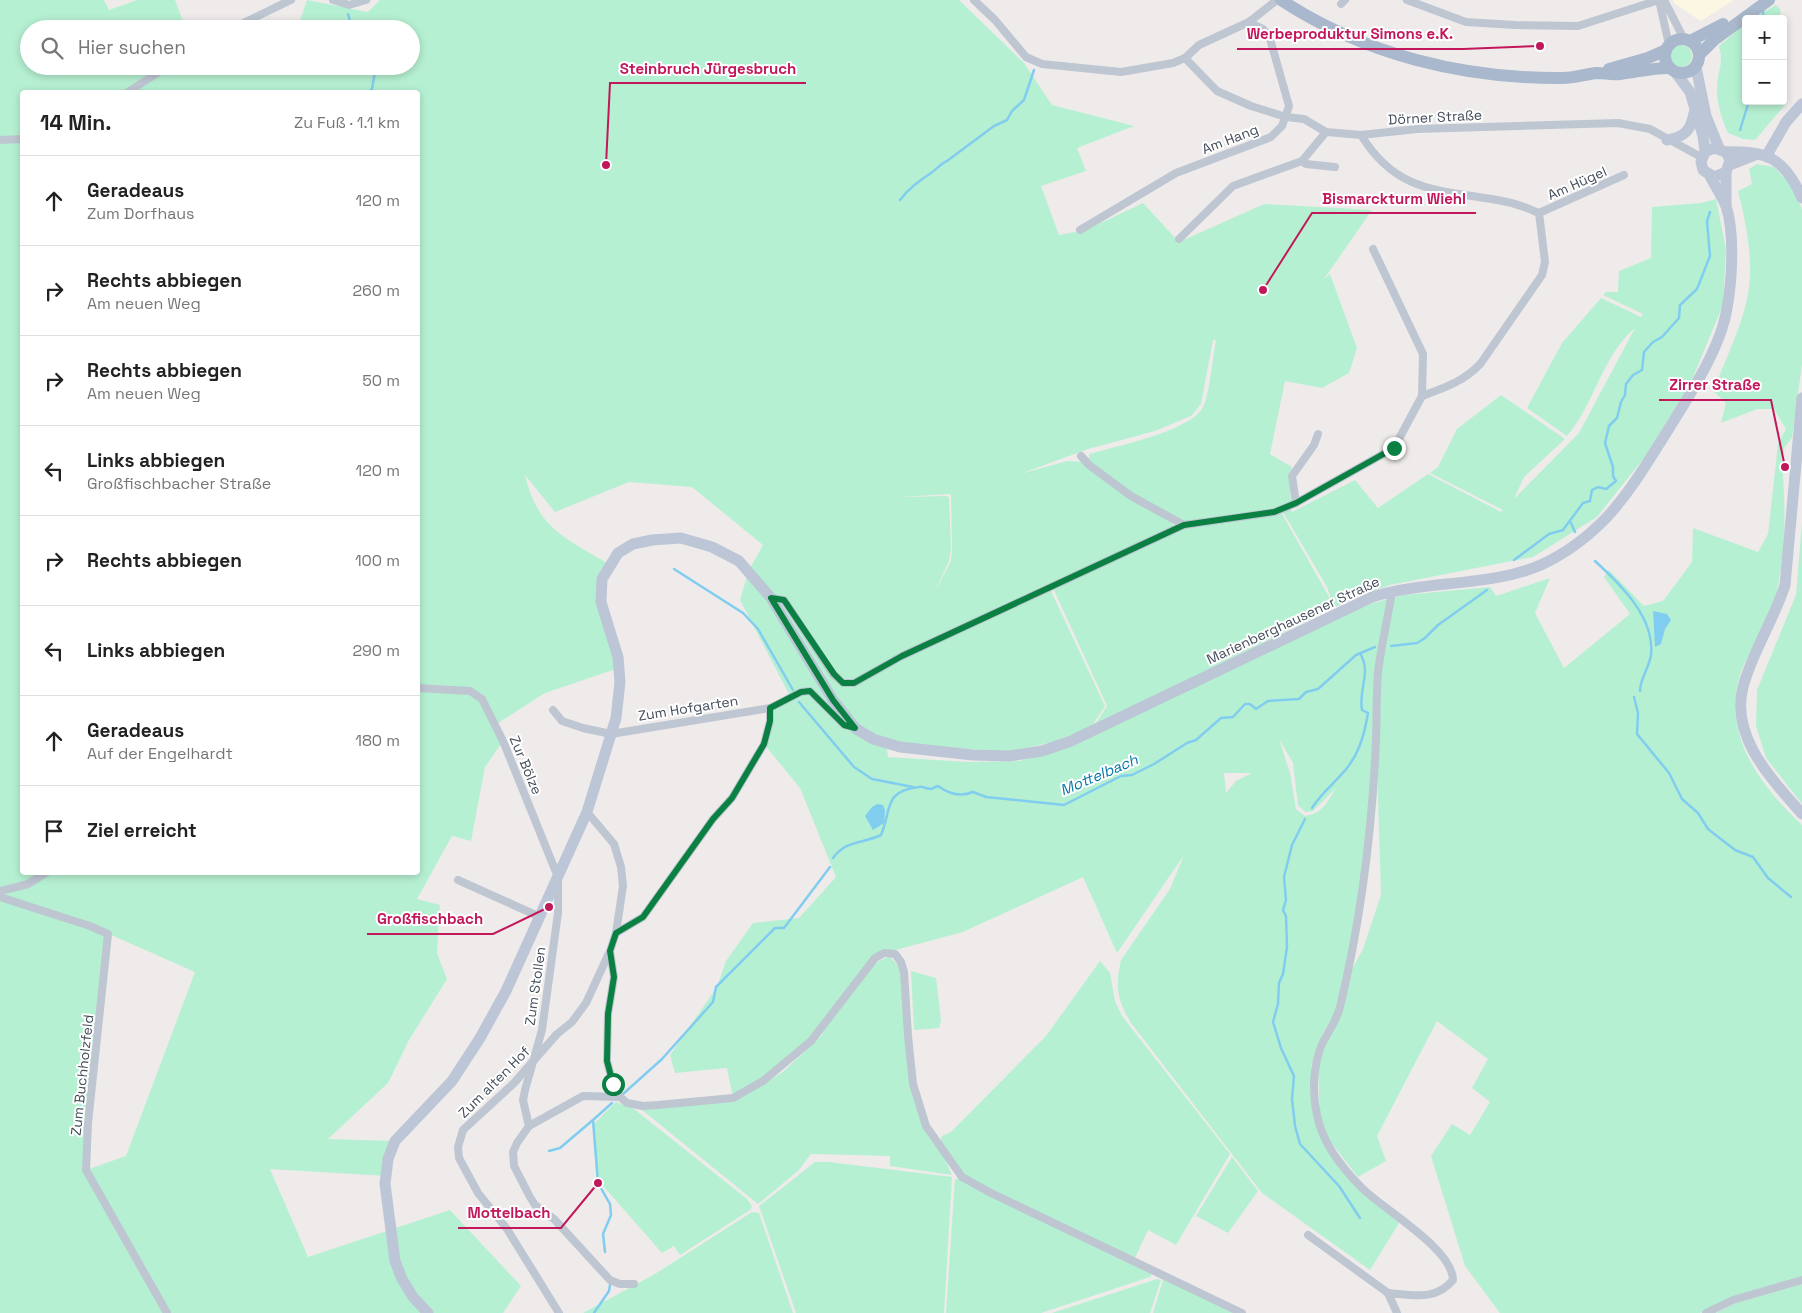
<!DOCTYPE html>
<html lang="de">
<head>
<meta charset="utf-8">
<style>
  body { margin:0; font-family:"Space Grotesk",sans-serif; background:#f6f6f6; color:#222 }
  .controls { position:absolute; right:15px; top:15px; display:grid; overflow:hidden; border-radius:5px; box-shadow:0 2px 8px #0003 }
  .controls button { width:45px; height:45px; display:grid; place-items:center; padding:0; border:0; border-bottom:1px solid #e0e0e0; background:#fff; color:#222; font:25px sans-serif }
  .stop { position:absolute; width:15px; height:15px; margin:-11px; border:4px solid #0b8043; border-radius:50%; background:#fff }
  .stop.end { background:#0b8043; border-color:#fff; box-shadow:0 1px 5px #0008 }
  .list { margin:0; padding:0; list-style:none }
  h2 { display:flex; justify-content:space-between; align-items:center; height:65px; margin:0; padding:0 20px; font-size:21px }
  h2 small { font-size:16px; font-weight:400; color:#767676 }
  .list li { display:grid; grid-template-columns:32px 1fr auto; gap:15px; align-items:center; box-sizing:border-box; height:90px; padding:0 20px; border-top:1px solid #e0e0e0 }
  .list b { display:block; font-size:19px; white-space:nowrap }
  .list p { margin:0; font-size:16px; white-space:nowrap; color:#767676 }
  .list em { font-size:16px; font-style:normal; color:#767676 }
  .icon { flex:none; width:28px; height:28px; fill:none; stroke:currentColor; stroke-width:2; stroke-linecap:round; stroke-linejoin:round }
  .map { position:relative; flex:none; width:1802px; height:1313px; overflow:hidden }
  .search { position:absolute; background:#fff; box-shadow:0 2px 8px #0003; left:20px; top:20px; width:400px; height:55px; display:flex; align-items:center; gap:12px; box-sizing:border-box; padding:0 18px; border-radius:28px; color:#767676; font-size:19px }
  .panel { position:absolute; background:#fff; box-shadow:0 2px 8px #0003; left:20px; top:90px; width:400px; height:785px; border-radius:5px }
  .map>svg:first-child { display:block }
  .commercial { fill:#fcf7e2 }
  .green { fill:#b6f0d2; fill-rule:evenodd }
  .water { fill:#81cdef }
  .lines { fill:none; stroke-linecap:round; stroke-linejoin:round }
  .stream { stroke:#81cdef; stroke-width:2.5 }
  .street { stroke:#bec6d2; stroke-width:8 }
  .secondary { stroke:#bdc6d6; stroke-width:11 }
  .primary { stroke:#a9b8cc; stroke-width:12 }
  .route { stroke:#0b8043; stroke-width:6 }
  .labels { text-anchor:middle; stroke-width:4; stroke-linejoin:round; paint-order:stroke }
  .street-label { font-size:14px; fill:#434d59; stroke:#fff }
  .water-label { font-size:15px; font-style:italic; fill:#0677a9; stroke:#fff }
  .leader { fill:none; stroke:#c2185b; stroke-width:2 }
  .callout-dot { fill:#c2185b; stroke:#fff; stroke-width:2 }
  .callout-label { font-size:15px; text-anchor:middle; font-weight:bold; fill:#c2185b; stroke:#fff; stroke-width:4; stroke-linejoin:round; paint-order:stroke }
</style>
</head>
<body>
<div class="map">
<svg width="1802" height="1313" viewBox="0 0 1802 1313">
  <rect width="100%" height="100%" fill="#efebeb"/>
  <polygon class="commercial" points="1673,0 1734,0 1701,21 1675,4"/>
  <g class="green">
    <path d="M0 0H104L109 10 137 0H175L186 29H29V66H411V29H297L307 0 368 12 380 0H959L1024 63 1052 105 1134 126 1077 148 1086 171 1041 186 1059 235 1086 230 1143 203 1179 242 1264 204 1372 210 1324 279 1330 274 1357 348 1349 373 1322 388 1285 381 1270 454 1292 467 1289 476 1291 502 1266 511 1186 522 1170 517 1133 494 1089 461V454C1117 446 1186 432 1202 409 1209 399 1213 355 1216 340H1213L1201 404 1191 416 1155 431 1088 449 1020 474 1067 461 1081 462 1124 494 1171 521 1173 525 1172 529 923 643 920 650 1050 589 1105 706 1091 727 1053 742 1008 752 911 745 886 739 888 757 968 762 1019 761 1056 750 1094 734 1350 612 1373 603 1404 595 1490 587 1496 596 1550 578 1535 613 1564 668 1630 614 1604 577 1609 570 1644 606 1663 601 1692 562 1693 528 1758 552 1768 534 1778 444 1786 429 1774 409H1757L1721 423 1726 403 1713 391C1725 360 1742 327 1748 294 1754 260 1746 223 1738 191L1752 184 1749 169 1757 164 1774 167 1790 184 1802 209V364L1792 438 1784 448 1782 462C1786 509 1786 558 1774 603 1768 628 1748 650 1740 675 1722 735 1760 786 1802 825V1276L1731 1297 1700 1313H1500L1465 1266 1431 1156 1452 1124 1470 1135 1490 1102 1472 1088 1488 1059 1437 1021 1377 1136 1386 1161 1358 1177 1327 1137 1320 1122 1318 1060 1343 1007 1351 971 1363 949 1381 895 1377 767 1372 769 1360 900 1350 955 1337 1010 1323 1033 1311 1065 1314 1108 1318 1129 1329 1150 1352 1180 1399 1223 1370 1270 1262 1193 1131 1023C1117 1000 1115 987 1121 960L1170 889 1184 855 1117 953 1083 877 963 932 884 953 875 958 811 1041 763 1081 733 1098 727 1068 675 1073 670 1055 717 987 726 961 753 923 799 918 836 877 800 788 764 744 770 721V708L790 696 740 600 749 570 763 545 692 487 629 482 555 512 525 475C538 530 566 538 610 565 589 603 615 629 619 668L545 693 495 725 503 741 485 767 471 841 452 836 417 899 440 905 437 953 447 979 409 1040 388 1083 328 1139 395 1141 388 1159 386 1176 270 1169 308 1257 450 1210 521 1286 503 1313H0ZM22 92H418V872H22ZM951 494 952 547 951 561 934 593 949 561 951 548 949 498 947 496 899 497ZM1279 739 1293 763 1298 805 1305 812 1313 811 1336 788C1328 801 1322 814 1305 816L1296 809 1290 773ZM1224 773H1252L1236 781 1226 793ZM109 934 195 972 126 1156 86 1170 88 1123Z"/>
    <polygon points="1776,5 1780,9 1781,19 1752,19"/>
    <path d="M1746 23V101L1783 100 1785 105 1755 140 1743 139 1728 133C1722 120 1716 101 1717 86 1718 70 1724 63 1719 46Z"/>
    <circle cx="1681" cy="56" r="11"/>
    <path d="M1716 199 1726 249 1723 305 1691 382 1647 454 1597 517 1533 557 1390 585 1356 597 1094 726 1107 706 1053 588 1188 526 1281 512 1333 604 1327 587 1283 512 1291 509 1292 512 1355 480 1378 508 1428 474 1501 512 1503 510 1430 473 1438 467 1457 429 1501 395 1565 439 1524 477 1514 499 1579 433 1635 328C1602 356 1595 403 1567 436L1527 408 1562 343 1601 298 1641 317 1643 314 1603 295 1606 292H1618L1619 271 1651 258 1652 207 1701 203Z"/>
    <polygon points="1802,522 1802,804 1766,758 1756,726 1757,690 1796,595"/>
    <path d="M890 957 900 967 911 1084 952 1175 890 1166V1156L811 1154 798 1171 758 1204 642 1110 737 1099 783 1072 822 1035 825 1026C840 1007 866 960 890 957Z"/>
    <polygon points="1100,961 1110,973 1115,1001 1122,1016 1230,1154 1176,1245 1148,1230 1135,1258 996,1193 962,1173 940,1142 942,1136 951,1132 1046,1036"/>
    <polygon points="911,971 936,978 941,1020 939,1028 914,1030"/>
    <polygon points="616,1102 634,1109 747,1199 752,1206 750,1210 680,1255 674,1246 662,1253 597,1179 594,1124"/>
    <polygon points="1232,1157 1258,1191 1228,1233 1196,1216"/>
    <polygon points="815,1162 829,1162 952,1177 944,1313 796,1313 759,1206"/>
    <polygon points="955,1179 960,1179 1152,1274 1150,1277 1041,1313 946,1313"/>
    <polygon points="752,1212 759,1213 793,1313 583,1313 655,1274"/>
    <polygon points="1164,1277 1233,1313 1153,1313"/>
    <polygon points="1157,1279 1161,1280 1150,1313 1052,1313"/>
    <polygon points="1802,1284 1802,1313 1716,1313 1733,1304"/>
  </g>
  <g class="water">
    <polygon points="1653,611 1667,614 1671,620 1665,629 1661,644 1655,647"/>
    <polygon points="877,804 883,805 885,810 884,823 873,830 865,816 872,807"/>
  </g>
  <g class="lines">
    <g class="stream">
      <polyline points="348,14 352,29"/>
      <polyline points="1763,19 1763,10"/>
      <polyline points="369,92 372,89 376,66"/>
      <polyline points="1740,130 1749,101"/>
      <path d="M900 200C909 188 918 182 931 173 937 169 940 164 947 161L994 126 1007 120 1012 111 1024 100 1034 70"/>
      <polyline points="1571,523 1575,532"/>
      <polyline points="1514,560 1549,534 1563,530 1583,503 1590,501 1592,490 1598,487 1606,489 1616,481 1613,476 1613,467 1605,443 1609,426 1617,418 1621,402 1625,395 1626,384 1633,375 1642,370 1644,352 1653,342 1662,337 1679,318 1680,305 1697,289 1710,256 1707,221 1710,212"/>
      <path d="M1595 561C1620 584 1655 617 1651 655 1649 668 1640 679 1640 691"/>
      <polyline points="674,569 743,613 758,629 793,690"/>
      <polyline points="1391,646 1417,643 1425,638 1438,625 1487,590"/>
      <polyline points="1634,697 1638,713 1637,734 1669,773 1682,799 1698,813 1708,829 1735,850 1753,857 1768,878 1791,897"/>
      <polyline points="799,702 854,767 872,779 913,787"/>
      <path d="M1312 808C1320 795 1330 787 1340 776 1358 758 1364 737 1368 713L1362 710C1358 688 1372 674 1360 653"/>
      <polyline points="1305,819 1292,845 1284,877 1286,900 1283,910 1286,916 1287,947 1283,974 1279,983 1278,1004 1273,1022 1281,1048 1294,1076 1292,1099 1295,1126 1300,1144 1339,1186 1360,1218"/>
      <path d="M833 858C846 840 862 844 881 835 892 809 883 791 919 787 923 786 926 789 931 789L938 786C949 794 961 797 973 792L986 797 1064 805 1121 776 1132 775 1154 764 1187 743 1196 740 1221 718 1233 717 1245 704H1250L1256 709 1268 701 1299 699 1306 692 1318 689 1356 655 1375 647"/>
      <polyline points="623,1094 662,1059 713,1002 716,987 775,928 784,928 830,867"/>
      <polyline points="549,1151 560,1148 593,1120"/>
      <polyline points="605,1252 603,1234 611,1215 610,1204 598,1183 593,1120 612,1103"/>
      <polyline points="594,1313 609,1291 610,1285"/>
    </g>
    <g class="street">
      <polyline points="333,0 349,5 366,0"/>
      <polyline points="974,0 995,20 1026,57 1042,64 1121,72 1173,63 1185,58 1199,45 1249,22 1277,0"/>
      <polyline points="1407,0 1466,22 1515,25 1578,26 1659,0 1669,45"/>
      <polyline points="1664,0 1684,39"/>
      <polyline points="1341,4 1345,0"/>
      <polyline points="231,29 291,0"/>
      <polyline points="1185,58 1217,91 1251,106 1286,117 1304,119 1326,132 1361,135 1417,129 1618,123 1650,129 1701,157"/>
      <polyline points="128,92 168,66"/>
      <polyline points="0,140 22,139"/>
      <polyline points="1302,161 1306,164 1335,167"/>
      <polyline points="1539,213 1624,175"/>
      <polyline points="1080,230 1176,173 1271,137 1282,126 1289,106 1269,35 1263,29 1249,22"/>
      <polyline points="1179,239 1233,186 1302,161 1326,132"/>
      <polyline points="1373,249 1423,354 1422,396"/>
      <path d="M1081 456 1089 465 1131 496 1184 525 1275 512 1296 503 1394 448 1422 396C1444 388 1465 381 1481 363L1542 275 1545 262 1539 213C1529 209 1518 204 1507 202 1445 189 1399 197 1361 135"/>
      <polyline points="1296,503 1292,476 1314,445 1318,434"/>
      <path d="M1392 591C1388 618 1381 646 1378 673 1376 696 1377 718 1376 741 1372 831 1361 920 1340 1007 1337 1020 1328 1032 1322 1044 1313 1065 1312 1093 1317 1115 1322 1142 1343 1169 1362 1188 1384 1210 1453 1249 1453 1280 1436 1301 1413 1295 1388 1293L1397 1313"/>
      <polyline points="771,598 784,600 833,674 843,683 854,683 902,656 1184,525"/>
      <polyline points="418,688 470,691 482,699 503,741 558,877 558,913 542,1030 525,1090 523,1100 529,1126 583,1096 620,1097"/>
      <polyline points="553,710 562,721 583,728 611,734 770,708"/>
      <polyline points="587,812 614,844 621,867 623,886 616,933 610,951 614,977 608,1014 607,1061 613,1084 620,1097 627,1103 643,1106 658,1105 733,1098 763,1081 811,1041 875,958 884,953 895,954 901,962 904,972 908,1036 913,1084 926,1126 962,1177 991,1193 1242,1313"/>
      <polyline points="458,880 538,916"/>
      <polyline points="0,891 28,884 47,872"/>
      <polyline points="0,897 90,926 108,934 88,1123 86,1170 167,1313"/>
      <polyline points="616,933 643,917 713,819 732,798 764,744 770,721 770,708 801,692 810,691 844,725 855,728"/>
      <polyline points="529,1126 517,1143 513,1152 514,1166 530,1197 535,1205 554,1219 610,1280 620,1284 634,1284"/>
      <polyline points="1308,1235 1388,1293"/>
      <polyline points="559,1313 507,1229 478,1193 459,1158 458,1147 463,1130 514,1083 557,1034 572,1022 586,1003 610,951"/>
      <polyline points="1706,1313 1733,1300 1802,1280"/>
    </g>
    <g class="secondary">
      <polyline points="1696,67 1706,116 1719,148"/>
      <polyline points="1676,73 1690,92 1703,136 1705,152 1701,162 1703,170 1714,177 1726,172 1730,160 1726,152 1714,148 1705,152"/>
      <path d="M1667 140C1685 137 1691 130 1694 113"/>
      <path d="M1726 152C1767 150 1785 159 1802 198"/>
      <polyline points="1767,155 1786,122 1802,104"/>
      <polyline points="1730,165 1758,154"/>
      <polyline points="1726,172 1726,206"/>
      <path d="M1802 398 1785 585C1774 620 1752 652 1743 687 1730 738 1773 780 1802 814"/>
      <path d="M428 1313 413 1297 402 1279 395 1261 385 1184 388 1159 395 1141 452 1081 480 1038 506 991 587 812 616 718 620 682 618 657 601 602 602 579 618 553 633 544 652 540 681 538 712 547 739 561 771 598 833 700 855 728 873 739 900 747 973 755 1009 756 1042 751 1071 741 1372 597C1426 580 1493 587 1543 564 1566 553 1589 536 1607 517 1631 491 1649 460 1668 430 1689 396 1721 348 1727 308 1732 281 1735 233 1726 206 1722 196 1715 186 1710 176"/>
    </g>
    <g class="primary">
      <path d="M1281 0C1365 55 1464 79 1563 78 1574 78 1586 74 1597 73 1604 73 1612 75 1620 74 1637 72 1651 68 1669 68"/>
      <circle cx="1682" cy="56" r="17"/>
      <polyline points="1690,41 1723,24"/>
      <polyline points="1699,55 1714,40 1769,0"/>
      <polyline points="1609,69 1648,58 1666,50"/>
    </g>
  </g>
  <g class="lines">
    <polyline class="route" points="613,1084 607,1061 608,1014 614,977 610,951 616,933 643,917 713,819 732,798 764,744 770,721 770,708 801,692 810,691 844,725 855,728 833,700 771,598 784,600 834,674 843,683 854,683 902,656 1184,525 1274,512 1296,503 1394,448"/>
  </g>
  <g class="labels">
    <g class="street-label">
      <text transform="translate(1435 117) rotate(-3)" y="5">Dörner Straße</text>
      <text transform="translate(1230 139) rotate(-21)" y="5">Am Hang</text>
      <text transform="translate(1577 183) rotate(-24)" y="5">Am Hügel</text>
      <text transform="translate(1293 620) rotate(-25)" y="5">Marienberghausener Straße</text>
      <text transform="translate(688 708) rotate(-9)" y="5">Zum Hofgarten</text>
      <text transform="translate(526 765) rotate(67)" y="5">Zur Bölze</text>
      <text transform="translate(535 986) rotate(-82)" y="5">Zum Stollen</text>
      <text transform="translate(82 1075) rotate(-84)" y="5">Zum Buchholzfeld</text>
      <text transform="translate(494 1082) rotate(-45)" y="5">Zum alten Hof</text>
    </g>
    <g class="water-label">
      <text transform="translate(1099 775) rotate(-23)" y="5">Mottelbach</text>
    </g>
  </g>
  <path class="leader" d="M1540 46L1463 49H1237M606 165L610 83H806M1263 290L1312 213H1476M1785 467L1771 400H1659M549 907L493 934H367M598 1183L561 1228H458"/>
  <g class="callout-dot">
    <circle cx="1540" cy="46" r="5"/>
    <circle cx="606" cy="165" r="5"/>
    <circle cx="1263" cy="290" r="5"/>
    <circle cx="1785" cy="467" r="5"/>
    <circle cx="549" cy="907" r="5"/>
    <circle cx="598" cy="1183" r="5"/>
  </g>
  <g class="callout-label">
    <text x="1350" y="39">Werbeproduktur Simons e.K.</text>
    <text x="708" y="74">Steinbruch Jürgesbruch</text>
    <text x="1394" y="204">Bismarckturm Wiehl</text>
    <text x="1715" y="390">Zirrer Straße</text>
    <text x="430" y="924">Großfischbach</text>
    <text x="509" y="1218">Mottelbach</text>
  </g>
</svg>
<div class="controls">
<button>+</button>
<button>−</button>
</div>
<div class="stop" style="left:613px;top:1084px"></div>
<div class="stop end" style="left:1394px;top:448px"></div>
<div class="search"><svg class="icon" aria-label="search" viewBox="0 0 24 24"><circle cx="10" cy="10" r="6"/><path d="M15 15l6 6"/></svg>Hier suchen</div>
<section class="panel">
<h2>14 Min.<small>Zu Fuß · 1.1 km</small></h2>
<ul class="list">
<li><svg class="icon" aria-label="ahead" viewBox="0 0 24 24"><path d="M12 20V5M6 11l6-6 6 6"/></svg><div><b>Geradeaus</b><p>Zum Dorfhaus</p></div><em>120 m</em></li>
<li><svg class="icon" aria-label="right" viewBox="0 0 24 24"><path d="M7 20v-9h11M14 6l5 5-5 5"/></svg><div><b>Rechts abbiegen</b><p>Am neuen Weg</p></div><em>260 m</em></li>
<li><svg class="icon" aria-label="right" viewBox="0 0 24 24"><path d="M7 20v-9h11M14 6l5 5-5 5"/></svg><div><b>Rechts abbiegen</b><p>Am neuen Weg</p></div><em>50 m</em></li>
<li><svg class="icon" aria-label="left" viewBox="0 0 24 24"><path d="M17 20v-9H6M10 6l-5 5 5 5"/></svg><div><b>Links abbiegen</b><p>Großfischbacher Straße</p></div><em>120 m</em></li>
<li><svg class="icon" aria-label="right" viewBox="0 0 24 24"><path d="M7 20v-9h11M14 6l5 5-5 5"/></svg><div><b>Rechts abbiegen</b></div><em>100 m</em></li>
<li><svg class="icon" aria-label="left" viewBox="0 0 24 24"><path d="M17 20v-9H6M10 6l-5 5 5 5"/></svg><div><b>Links abbiegen</b></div><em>290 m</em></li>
<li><svg class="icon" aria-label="ahead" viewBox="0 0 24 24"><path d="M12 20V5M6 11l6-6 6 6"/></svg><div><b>Geradeaus</b><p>Auf der Engelhardt</p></div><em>180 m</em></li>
<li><svg class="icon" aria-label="arrive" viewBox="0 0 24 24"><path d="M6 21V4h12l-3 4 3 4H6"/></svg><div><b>Ziel erreicht</b></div></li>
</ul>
</section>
</div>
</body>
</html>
